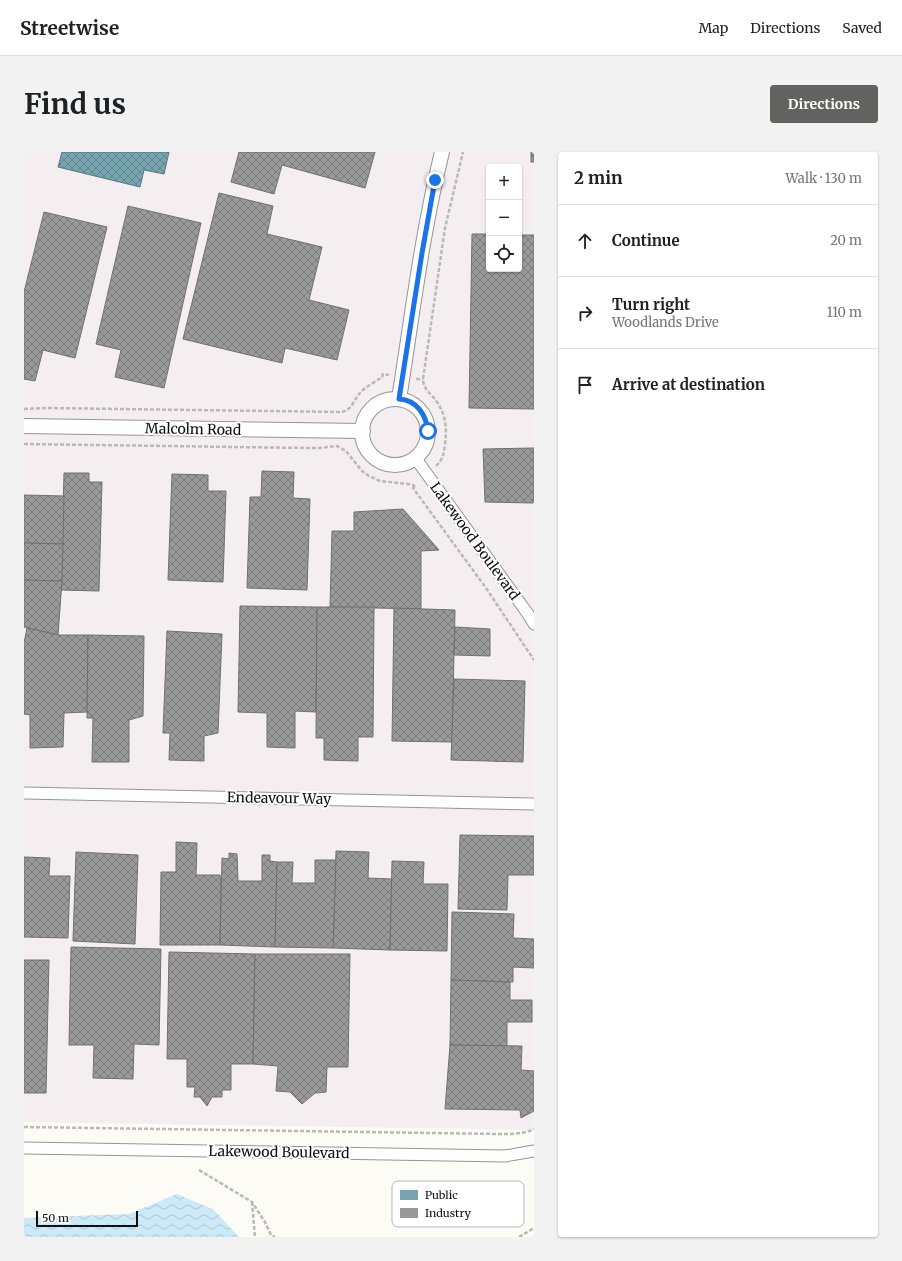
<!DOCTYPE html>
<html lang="en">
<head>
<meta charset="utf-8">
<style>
  body { margin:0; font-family:Merriweather,serif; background:#f2f2f2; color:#202124 }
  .controls { position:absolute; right:12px; top:12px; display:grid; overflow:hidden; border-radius:4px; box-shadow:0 1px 3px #0004 }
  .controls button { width:36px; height:36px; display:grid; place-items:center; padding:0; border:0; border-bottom:1px solid #e0e0e0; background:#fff; color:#202124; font:20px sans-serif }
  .scale { position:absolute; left:12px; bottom:10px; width:102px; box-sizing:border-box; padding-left:4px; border:2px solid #0f0f0f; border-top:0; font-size:11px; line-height:14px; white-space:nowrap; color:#0f0f0f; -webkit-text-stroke:3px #fff; paint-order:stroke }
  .stop { position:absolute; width:12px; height:12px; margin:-9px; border:3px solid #1a73e8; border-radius:50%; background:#fff }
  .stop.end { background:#1a73e8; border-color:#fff; box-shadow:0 1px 4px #0008 }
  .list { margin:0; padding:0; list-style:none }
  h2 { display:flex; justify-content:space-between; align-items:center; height:52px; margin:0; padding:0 16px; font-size:17px }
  h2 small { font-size:13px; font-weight:400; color:#757577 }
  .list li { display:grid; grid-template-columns:26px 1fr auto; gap:12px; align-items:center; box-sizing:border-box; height:72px; padding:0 16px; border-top:1px solid #e0e0e0 }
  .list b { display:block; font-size:15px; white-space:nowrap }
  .list p { margin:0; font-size:13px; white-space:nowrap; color:#757577 }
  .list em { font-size:13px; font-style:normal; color:#757577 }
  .icon { flex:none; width:22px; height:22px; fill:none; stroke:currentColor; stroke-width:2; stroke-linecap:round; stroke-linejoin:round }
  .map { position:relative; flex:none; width:510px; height:1085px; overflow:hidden; border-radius:4px }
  header { display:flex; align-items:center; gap:24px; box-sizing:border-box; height:56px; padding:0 20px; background:#fff; border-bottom:1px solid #e0e0e0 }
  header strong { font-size:19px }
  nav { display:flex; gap:22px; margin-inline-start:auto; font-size:14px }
  .intro { display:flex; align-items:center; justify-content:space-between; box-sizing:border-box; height:96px; padding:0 24px }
  h1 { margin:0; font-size:28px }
  .button { padding:10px 18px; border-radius:4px; background:#626260; color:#fff; font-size:14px; font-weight:700 }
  main { display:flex; gap:24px; padding:0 24px }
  aside { flex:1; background:#fff; border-radius:4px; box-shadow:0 1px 3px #0004 }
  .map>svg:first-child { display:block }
  .industrial { fill:#f4eef1; fill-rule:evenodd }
  .water { fill:url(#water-waves) }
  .public { fill:url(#public-cross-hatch); stroke:#57787f }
  .industry { fill:url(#industry-cross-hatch); stroke:#707070 }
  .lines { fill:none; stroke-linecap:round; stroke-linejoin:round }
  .minor-casing { stroke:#969593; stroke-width:13 }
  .tertiary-casing { stroke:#969593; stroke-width:16 }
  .path { stroke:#b9b9b8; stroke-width:2.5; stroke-dasharray:4 2; stroke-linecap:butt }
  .minor { stroke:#fffefe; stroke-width:11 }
  .tertiary { stroke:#fffefe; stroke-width:14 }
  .route { stroke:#1a73e8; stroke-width:5 }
  .labels { text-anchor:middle; stroke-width:4; stroke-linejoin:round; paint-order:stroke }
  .street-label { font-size:14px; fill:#0f0f0f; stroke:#fff }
  .key { fill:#fff; stroke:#b7b7b7; stroke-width:1 }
  .key-label { font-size:11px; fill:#0f0f0f }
</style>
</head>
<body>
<header>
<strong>Streetwise</strong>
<nav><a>Map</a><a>Directions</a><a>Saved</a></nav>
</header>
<div class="intro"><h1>Find us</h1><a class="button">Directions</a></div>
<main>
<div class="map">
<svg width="510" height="1085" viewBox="0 0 510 1085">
  <defs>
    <pattern id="water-waves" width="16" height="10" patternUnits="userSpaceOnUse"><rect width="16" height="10" fill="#cbe9f6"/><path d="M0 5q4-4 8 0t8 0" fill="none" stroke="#adc7d2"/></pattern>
    <pattern id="public-cross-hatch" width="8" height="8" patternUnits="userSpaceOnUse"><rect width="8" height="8" fill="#76a5af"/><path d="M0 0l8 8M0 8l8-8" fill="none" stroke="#5f858d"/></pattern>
    <pattern id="industry-cross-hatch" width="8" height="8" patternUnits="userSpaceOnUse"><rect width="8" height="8" fill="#999"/><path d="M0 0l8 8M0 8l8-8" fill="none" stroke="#7b7b7b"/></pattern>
  </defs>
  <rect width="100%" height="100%" fill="#fcfbf5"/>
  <path class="industrial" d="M0 0H510V978L0 970ZM465 15H495V117H465Z"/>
  <polygon class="water" points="153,1042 190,1058 215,1085 0,1085 0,1066 105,1062"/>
  <polygon class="public" points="38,0 145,0 140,22 120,18 116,35 34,15"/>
  <g class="industry">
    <polygon points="215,0 351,0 341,36 258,13 250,42 207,30"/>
    <rect x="507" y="0" width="3" height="10"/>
    <polygon points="195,41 249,54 243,82 298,95 285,148 325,158 313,208 261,196 258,211 159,187"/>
    <polygon points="104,54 177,71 140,236 91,225 97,198 72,192"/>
    <polygon points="20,60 83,75 51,206 19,198 11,229 0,227 0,140"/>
    <polygon points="448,82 465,82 465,117 495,117 495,83 510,83 510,257 445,256"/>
    <polygon points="510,296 510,347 509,351 461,350 459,297"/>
    <polygon points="238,319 270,320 269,346 286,347 283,438 223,436 226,345 237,345"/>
    <polygon points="40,321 65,321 65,330 78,330 75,439 37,438"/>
    <polygon points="148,322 184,323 184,339 202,339 199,430 144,428"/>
    <polygon points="0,343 40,344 39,392 0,391"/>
    <polygon points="379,357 415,398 397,399 397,457 306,455 308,379 330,379 330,360"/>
    <polygon points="0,391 39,392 38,429 0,428"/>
    <polygon points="0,428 38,429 34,483 0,475"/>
    <polygon points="216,454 293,455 292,560 271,559 271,596 243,595 243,561 214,560"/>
    <polygon points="293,455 350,455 349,585 334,585 334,609 300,608 300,586 292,586"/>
    <polygon points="370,456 431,458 428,590 368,589"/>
    <polygon points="431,475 466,477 466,504 430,503"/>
    <polygon points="3,476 34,483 64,483 63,560 40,561 39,595 6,596 6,563 0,562 0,491"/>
    <polygon points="143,479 198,482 194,581 180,584 180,609 145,608 146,581 139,581"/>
    <polygon points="64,483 120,484 119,564 105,568 105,610 68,610 69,566 63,566"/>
    <polygon points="430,527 501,529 499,610 427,608"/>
    <polygon points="436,683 510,684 510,723 484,723 483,758 434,757"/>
    <polygon points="152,690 173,691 172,723 196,723 197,733 196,793 136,793 137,720 152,720"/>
    <polygon points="312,699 345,700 344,726 368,727 366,798 309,796"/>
    <polygon points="52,700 114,703 111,792 49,789"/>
    <polygon points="205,701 213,702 214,729 238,729 238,703 246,703 246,709 253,710 251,795 196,793 198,706 205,707"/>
    <polygon points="0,705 26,706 25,724 46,724 44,786 0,785"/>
    <polygon points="291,708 312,708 309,796 251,795 253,710 269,710 268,731 291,731"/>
    <polygon points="368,709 400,710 399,732 424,732 423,799 366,798"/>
    <polygon points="428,760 490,762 489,786 510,787 510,816 489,815 489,830 427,828"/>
    <polygon points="47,795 137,797 135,893 110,892 109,927 69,926 70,893 45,893"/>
    <polygon points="145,800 231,802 229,912 207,912 207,938 198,938 198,945 188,945 183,954 176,945 170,945 171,935 163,935 163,907 143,907"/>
    <polygon points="231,802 326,802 324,915 303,915 302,940 291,941 278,952 266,940 252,939 254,914 229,912"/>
    <polygon points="0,808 25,808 22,941 0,941"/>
    <polygon points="427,828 486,830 486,848 508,848 508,870 483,870 483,894 426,893"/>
    <polygon points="426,893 498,894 497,918 510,919 510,959 497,966 496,958 421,957"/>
  </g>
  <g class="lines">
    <defs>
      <g id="minor">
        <polyline points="392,307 504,462 510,472"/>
        <polyline points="0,641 510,652"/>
        <polyline points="0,996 481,1004 510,999"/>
      </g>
      <g id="tertiary">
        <circle cx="371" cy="280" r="33"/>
        <path d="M375 247C388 165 398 81 418 0"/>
        <polyline points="0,274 339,279"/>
      </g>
    </defs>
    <use href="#minor" class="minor-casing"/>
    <use href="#tertiary" class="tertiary-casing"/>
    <g class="path">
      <polyline points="392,227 399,227"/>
      <path d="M0 257 21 256 318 260C328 258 330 248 335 242 341 235 351 230 358 225L359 222 365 223"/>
      <polyline points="0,292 283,296 296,296 313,294 322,299 338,319 345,324 356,329 384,332 389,333 391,335"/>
      <path d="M412 314C419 308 420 301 421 292 423 277 422 263 413 250 408 242 399 238 399 227L421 76 439 0"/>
      <polyline points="391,335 389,336 462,436 510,508"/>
      <path d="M0 975 476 982C488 982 500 982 510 977"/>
      <polyline points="175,1018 228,1050 241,1070 247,1083 251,1085"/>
      <polyline points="228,1050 231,1085"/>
      <polyline points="495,1085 510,1076"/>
    </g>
    <use href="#minor" class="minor"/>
    <use href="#tertiary" class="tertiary"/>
  </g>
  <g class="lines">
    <path class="route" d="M404 279C402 263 393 248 375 247L398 101 411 28"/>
  </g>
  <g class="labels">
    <g class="street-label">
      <text transform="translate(169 277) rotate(1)" y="5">Malcolm Road</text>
      <text transform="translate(451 389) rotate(54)" y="5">Lakewood Boulevard</text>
      <text transform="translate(255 646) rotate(1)" y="5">Endeavour Way</text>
      <text transform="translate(255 1000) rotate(1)" y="5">Lakewood Boulevard</text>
    </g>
  </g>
  <rect x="368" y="1029" width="132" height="46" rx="6" class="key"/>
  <rect x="376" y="1038" width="18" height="10" fill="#76a5af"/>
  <rect x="376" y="1056" width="18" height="10" fill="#999"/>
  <g class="key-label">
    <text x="401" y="1047">Public</text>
    <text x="401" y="1065">Industry</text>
  </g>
</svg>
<div class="controls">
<button>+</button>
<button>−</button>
<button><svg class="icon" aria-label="locate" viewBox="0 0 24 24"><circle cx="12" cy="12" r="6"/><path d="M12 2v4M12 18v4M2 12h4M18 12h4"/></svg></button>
</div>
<div class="scale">50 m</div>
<div class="stop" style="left:404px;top:279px"></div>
<div class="stop end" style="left:411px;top:28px"></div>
</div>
<aside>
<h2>2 min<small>Walk · 130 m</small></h2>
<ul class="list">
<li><svg class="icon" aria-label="ahead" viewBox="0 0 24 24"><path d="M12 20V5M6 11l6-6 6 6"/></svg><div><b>Continue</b></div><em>20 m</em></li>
<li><svg class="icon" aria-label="right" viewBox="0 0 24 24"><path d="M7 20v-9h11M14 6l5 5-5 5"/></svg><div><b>Turn right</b><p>Woodlands Drive</p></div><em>110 m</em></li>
<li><svg class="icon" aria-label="arrive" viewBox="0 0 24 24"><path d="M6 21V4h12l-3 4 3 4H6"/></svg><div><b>Arrive at destination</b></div></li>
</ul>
</aside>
</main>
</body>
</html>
